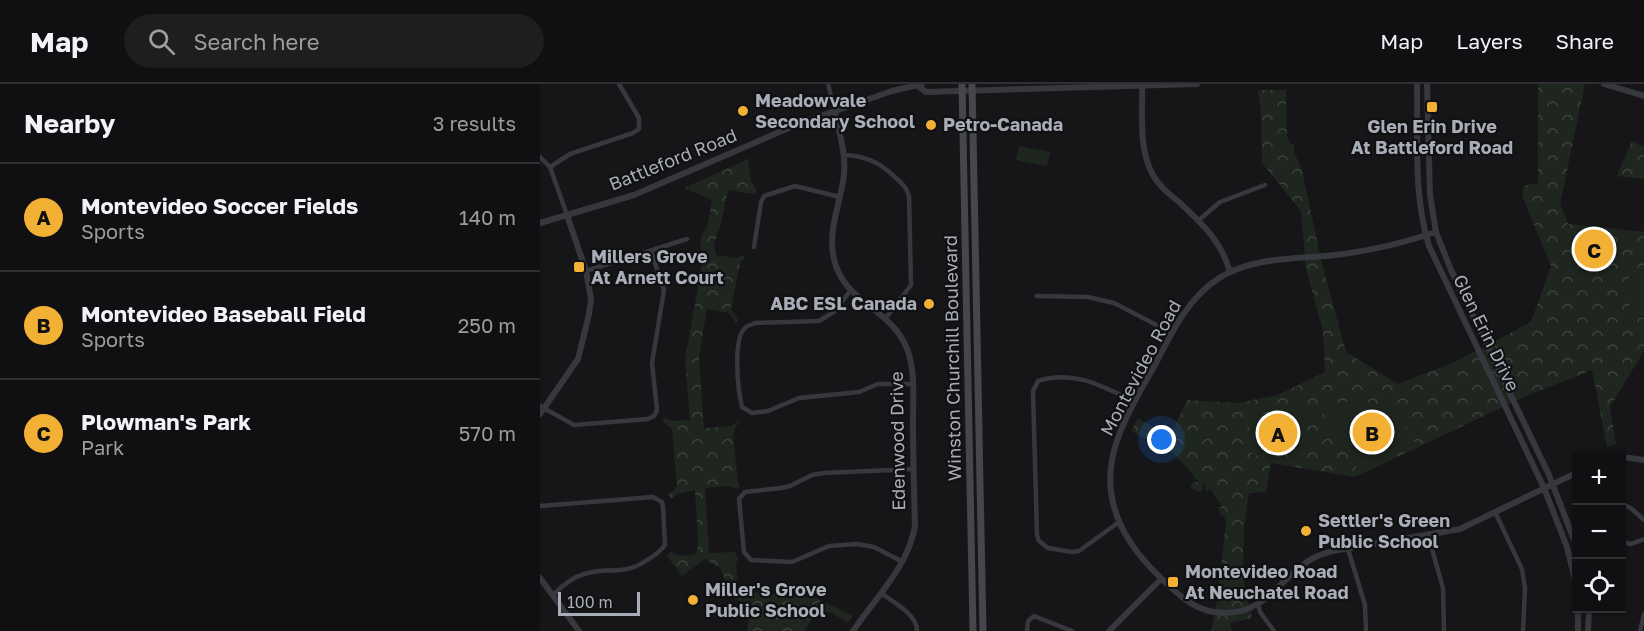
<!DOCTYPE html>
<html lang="en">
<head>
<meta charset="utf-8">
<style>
  body { margin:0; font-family:"Golos Text",sans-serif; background:#1e1e20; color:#f1f3f6 }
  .controls { position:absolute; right:18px; bottom:18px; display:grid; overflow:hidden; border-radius:0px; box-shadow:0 2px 4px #0004 }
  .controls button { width:54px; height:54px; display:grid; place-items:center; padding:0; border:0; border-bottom:2px solid #303032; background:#101012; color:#f1f3f6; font:30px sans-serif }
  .scale { position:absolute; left:18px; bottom:15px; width:82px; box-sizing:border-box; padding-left:6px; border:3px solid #a8adb8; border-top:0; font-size:16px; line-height:21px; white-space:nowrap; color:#a8adb8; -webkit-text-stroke:4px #111113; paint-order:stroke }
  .you { position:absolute; left:622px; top:356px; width:21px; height:21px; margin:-15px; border:4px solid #fff; border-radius:50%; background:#1a73e8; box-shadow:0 0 0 9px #1a73e833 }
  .badge { display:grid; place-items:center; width:39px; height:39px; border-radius:50%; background:#f2b134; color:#111; font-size:20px; font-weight:700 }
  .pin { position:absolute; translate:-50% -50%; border:3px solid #fff; box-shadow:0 2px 6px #0006 }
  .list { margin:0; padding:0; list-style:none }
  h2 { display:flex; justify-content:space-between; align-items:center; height:78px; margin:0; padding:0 24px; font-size:26px }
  h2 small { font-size:20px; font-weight:400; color:#9c9d9f }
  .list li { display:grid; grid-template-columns:39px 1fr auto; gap:18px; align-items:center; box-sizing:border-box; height:108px; padding:0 24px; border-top:2px solid #303032 }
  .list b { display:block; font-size:22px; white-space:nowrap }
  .list p { margin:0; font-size:20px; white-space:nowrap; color:#9c9d9f }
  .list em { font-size:20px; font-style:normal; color:#9c9d9f }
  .icon { flex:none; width:33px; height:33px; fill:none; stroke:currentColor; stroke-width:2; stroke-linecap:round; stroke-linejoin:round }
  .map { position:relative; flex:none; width:1104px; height:547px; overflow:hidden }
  header { display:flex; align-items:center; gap:36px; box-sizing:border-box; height:84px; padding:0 30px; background:#101012; border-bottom:2px solid #303032 }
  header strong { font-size:28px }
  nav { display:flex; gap:33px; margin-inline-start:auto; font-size:21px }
  .search { width:420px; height:54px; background:#1e1e20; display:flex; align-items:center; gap:15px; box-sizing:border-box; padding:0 21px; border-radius:33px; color:#9c9d9f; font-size:22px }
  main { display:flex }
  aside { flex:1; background:#101012 }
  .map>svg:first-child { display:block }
  .park { fill:url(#park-crowns) }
  .pitch { fill:#1e261f }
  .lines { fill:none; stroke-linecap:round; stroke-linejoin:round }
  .minor { stroke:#37383d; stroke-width:4.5 }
  .tertiary { stroke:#37383d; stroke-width:6 }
  .secondary { stroke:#45474d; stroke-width:7 }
  .poi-dot { fill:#f2b134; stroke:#111113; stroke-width:2 }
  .labels { text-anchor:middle; stroke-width:4.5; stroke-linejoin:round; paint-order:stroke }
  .poi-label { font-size:18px; font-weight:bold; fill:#a8adb8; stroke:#111113; text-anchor:start }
  .street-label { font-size:18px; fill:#a8adb8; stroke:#111113 }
</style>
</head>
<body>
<header>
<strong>Map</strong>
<div class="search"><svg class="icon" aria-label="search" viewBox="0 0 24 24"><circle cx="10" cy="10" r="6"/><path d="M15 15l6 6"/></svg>Search here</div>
<nav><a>Map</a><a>Layers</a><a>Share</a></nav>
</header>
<main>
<aside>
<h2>Nearby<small>3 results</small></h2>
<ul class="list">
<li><span class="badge">A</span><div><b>Montevideo Soccer Fields</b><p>Sports</p></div><em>140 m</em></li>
<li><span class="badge">B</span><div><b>Montevideo Baseball Field</b><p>Sports</p></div><em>250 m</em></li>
<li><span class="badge">C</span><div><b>Plowman's Park</b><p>Park</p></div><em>570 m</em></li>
</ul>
</aside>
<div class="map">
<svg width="1104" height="547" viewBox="0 0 1104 547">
  <defs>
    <pattern id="park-crowns" width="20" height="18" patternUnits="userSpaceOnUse" patternTransform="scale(1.5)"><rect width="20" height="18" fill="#1e261f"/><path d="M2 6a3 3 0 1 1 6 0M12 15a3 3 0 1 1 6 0" fill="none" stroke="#3c433d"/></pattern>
  </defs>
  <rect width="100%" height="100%" fill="#161618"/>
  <g class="park">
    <polygon points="998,0 1045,0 1020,120 1028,140 1104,148 1104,267 1070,323 1076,360 1067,363 1052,286 984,313 815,393 731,379 726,408 709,409 704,444 703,494 712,534 690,539 692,547 671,547 677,518 686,438 684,432 680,431 679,425 682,422 670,405 666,408 665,400 662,399 663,405 660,408 651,404 651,401 654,398 660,398 654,394 653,390 632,368 591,347 598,334 630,352 647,316 697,319 738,311 785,288 783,247 766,185 761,127 722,79 721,29 718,6 746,6 747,52 750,60 753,60 754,68 762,86 781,176 806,268 858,300 915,278 991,238 1011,182 983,114 983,102 998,99"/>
    <polygon points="1092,57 1104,63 1104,95 1077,92"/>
    <path d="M208 75 211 97 217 107 214 110 188 106 181 140 174 160 176 171 197 174 203 171 205 173 200 179 191 225 198 236 196 239 189 229 167 225 159 272 164 344 192 342 198 336 200 337 195 344 193 350 198 400 200 402 198 405 189 402 165 404 169 469 195 468 198 475 196 480 198 507 276 514 313 532 308 539 292 529 276 526 265 547H207L209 531 205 522 191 510 180 484 165 475 142 492 127 472 130 468C137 472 149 473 157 469L158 454 155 406 137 410 131 415 128 411 137 403 132 345 122 337 125 334 132 337 150 336 145 277 164 169 160 163 162 150 167 143 172 116 144 104Z"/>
  </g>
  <g class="pitch">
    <polygon points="479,62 510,68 507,82 476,76"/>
    <polygon points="1089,191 1104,191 1104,234 1090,234"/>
    <path d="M816 317C853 321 857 328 875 359L820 389 782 327 797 319Z"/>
    <polygon points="763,326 769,364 712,372 708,333"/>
  </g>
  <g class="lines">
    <g class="minor">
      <polyline points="288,0 295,27"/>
      <path d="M304 71C326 72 339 78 355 93 361 99 367 103 369 112L371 201 345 235"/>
      <polyline points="0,73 10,83 27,131"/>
      <polyline points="10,83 30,70 93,49 99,45 99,34 79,0"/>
      <polyline points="659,136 680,118 725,101"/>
      <polyline points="214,163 221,118 224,112 255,102 300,113"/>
      <polyline points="46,187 147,155"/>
      <path d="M310 207 295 227 279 237 215 239C214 240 207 242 206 243 192 253 198 307 202 323L212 329 228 327 259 314 319 308 338 300H372"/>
      <polyline points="497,212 548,213 574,219 632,249"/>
      <polyline points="0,322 34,341 108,335 114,332 117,326 112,279 124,206 111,167"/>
      <polyline points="1082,420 1092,425 1104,436"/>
      <path d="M0 422 113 413 122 418 123 423 125 461C120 468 114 472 107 476 83 493 68 482 44 490 33 493 21 503 13 511"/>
      <polyline points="955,428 982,485 985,504 983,547"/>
      <path d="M579 438 539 467 532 468 508 464 499 457 497 451 493 307 498 297C533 285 564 303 595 318"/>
      <polyline points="888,451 903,504 904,547"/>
      <polyline points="1082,458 1091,460 1104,455"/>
      <polyline points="808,465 825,521 826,547"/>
      <polyline points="363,478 334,463 317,460 289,462 252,478 211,476 204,468 199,415 205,408 241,404 250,402 272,391 284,389 374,385"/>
      <path d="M341 509C353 518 377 530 377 547"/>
      <polyline points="718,520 720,528 734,547"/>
      <polyline points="487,547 488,537 494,532 532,547"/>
      <polyline points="1100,547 1104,530"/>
    </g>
    <g class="tertiary">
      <path d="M602 0C603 30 598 64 613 91 619 102 629 110 639 118 662 140 681 156 690 188"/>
      <path d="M877 0C878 54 873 111 889 162L1004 404 1027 463 1036 500"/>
      <polyline points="887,0 890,111 896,148 911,186 1009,391 1036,461"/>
      <polyline points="1064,0 1104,12"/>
      <polyline points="378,2 386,8 657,0"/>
      <path d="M295 27C299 48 306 69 304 90 301 119 287 146 294 175 303 217 348 224 365 260 376 283 373 313 373 337 373 372 374 407 375 442 368 483 336 513 313 547"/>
      <polyline points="0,139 94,111 258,40 352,7 382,0"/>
      <path d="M896 148C866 158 834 166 803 170 762 176 716 171 679 194 647 215 632 248 615 281 602 304 587 328 578 354 558 408 579 454 619 492 637 510 656 529 684 529 725 529 737 498 767 478 774 472 783 470 792 467L920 445 1036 389"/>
      <polyline points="0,330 38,275 49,230 51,215 46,187 27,131"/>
      <polyline points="1082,373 1104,376"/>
      <polyline points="0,494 39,547"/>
      <polyline points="569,547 621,495"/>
      <polyline points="1038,547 1038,524"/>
      <polyline points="1048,547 1049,524"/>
    </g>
    <g class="secondary">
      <polyline points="422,0 433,547"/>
      <polyline points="432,0 443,547"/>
    </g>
  </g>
  <g class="poi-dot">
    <rect x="886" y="17" width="12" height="12" rx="3"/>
    <circle cx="203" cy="27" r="6"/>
    <circle cx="391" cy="41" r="6"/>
    <rect x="33" y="177" width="12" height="12" rx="3"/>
    <circle cx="389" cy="220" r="6"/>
    <circle cx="766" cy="447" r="6"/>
    <rect x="627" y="492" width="12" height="12" rx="3"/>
    <circle cx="153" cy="516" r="6"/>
  </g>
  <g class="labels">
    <g class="poi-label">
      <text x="215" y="23">Meadowvale<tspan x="215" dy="21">Secondary School</tspan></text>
      <text x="403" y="47">Petro-Canada</text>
      <text x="892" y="49" text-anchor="middle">Glen Erin Drive<tspan x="892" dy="21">At Battleford Road</tspan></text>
      <text x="51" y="179">Millers Grove<tspan x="51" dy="21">At Arnett Court</tspan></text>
      <text x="377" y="226" text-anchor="end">ABC ESL Canada</text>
      <text x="778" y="443">Settler's Green<tspan x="778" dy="21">Public School</tspan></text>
      <text x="645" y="494">Montevideo Road<tspan x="645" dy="21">At Neuchatel Road</tspan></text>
      <text x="165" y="512">Miller's Grove<tspan x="165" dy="21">Public School</tspan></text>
    </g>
    <g class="street-label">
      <text transform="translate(133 76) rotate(-22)" y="6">Battleford Road</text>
      <text transform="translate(946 249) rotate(64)" y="6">Glen Erin Drive</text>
      <text transform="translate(413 274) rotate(-91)" y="6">Winston Churchill Boulevard</text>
      <text transform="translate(601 284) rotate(-62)" y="6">Montevideo Road</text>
      <text transform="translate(358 357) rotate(-91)" y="6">Edenwood Drive</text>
    </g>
  </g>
</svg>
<div class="controls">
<button>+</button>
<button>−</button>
<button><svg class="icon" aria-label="locate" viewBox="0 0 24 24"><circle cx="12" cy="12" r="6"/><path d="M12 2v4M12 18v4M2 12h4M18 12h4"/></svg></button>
</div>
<div class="scale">100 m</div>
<div class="you"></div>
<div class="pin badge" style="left:738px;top:349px">A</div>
<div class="pin badge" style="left:832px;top:348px">B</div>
<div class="pin badge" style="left:1054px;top:165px">C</div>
</div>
</main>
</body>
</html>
